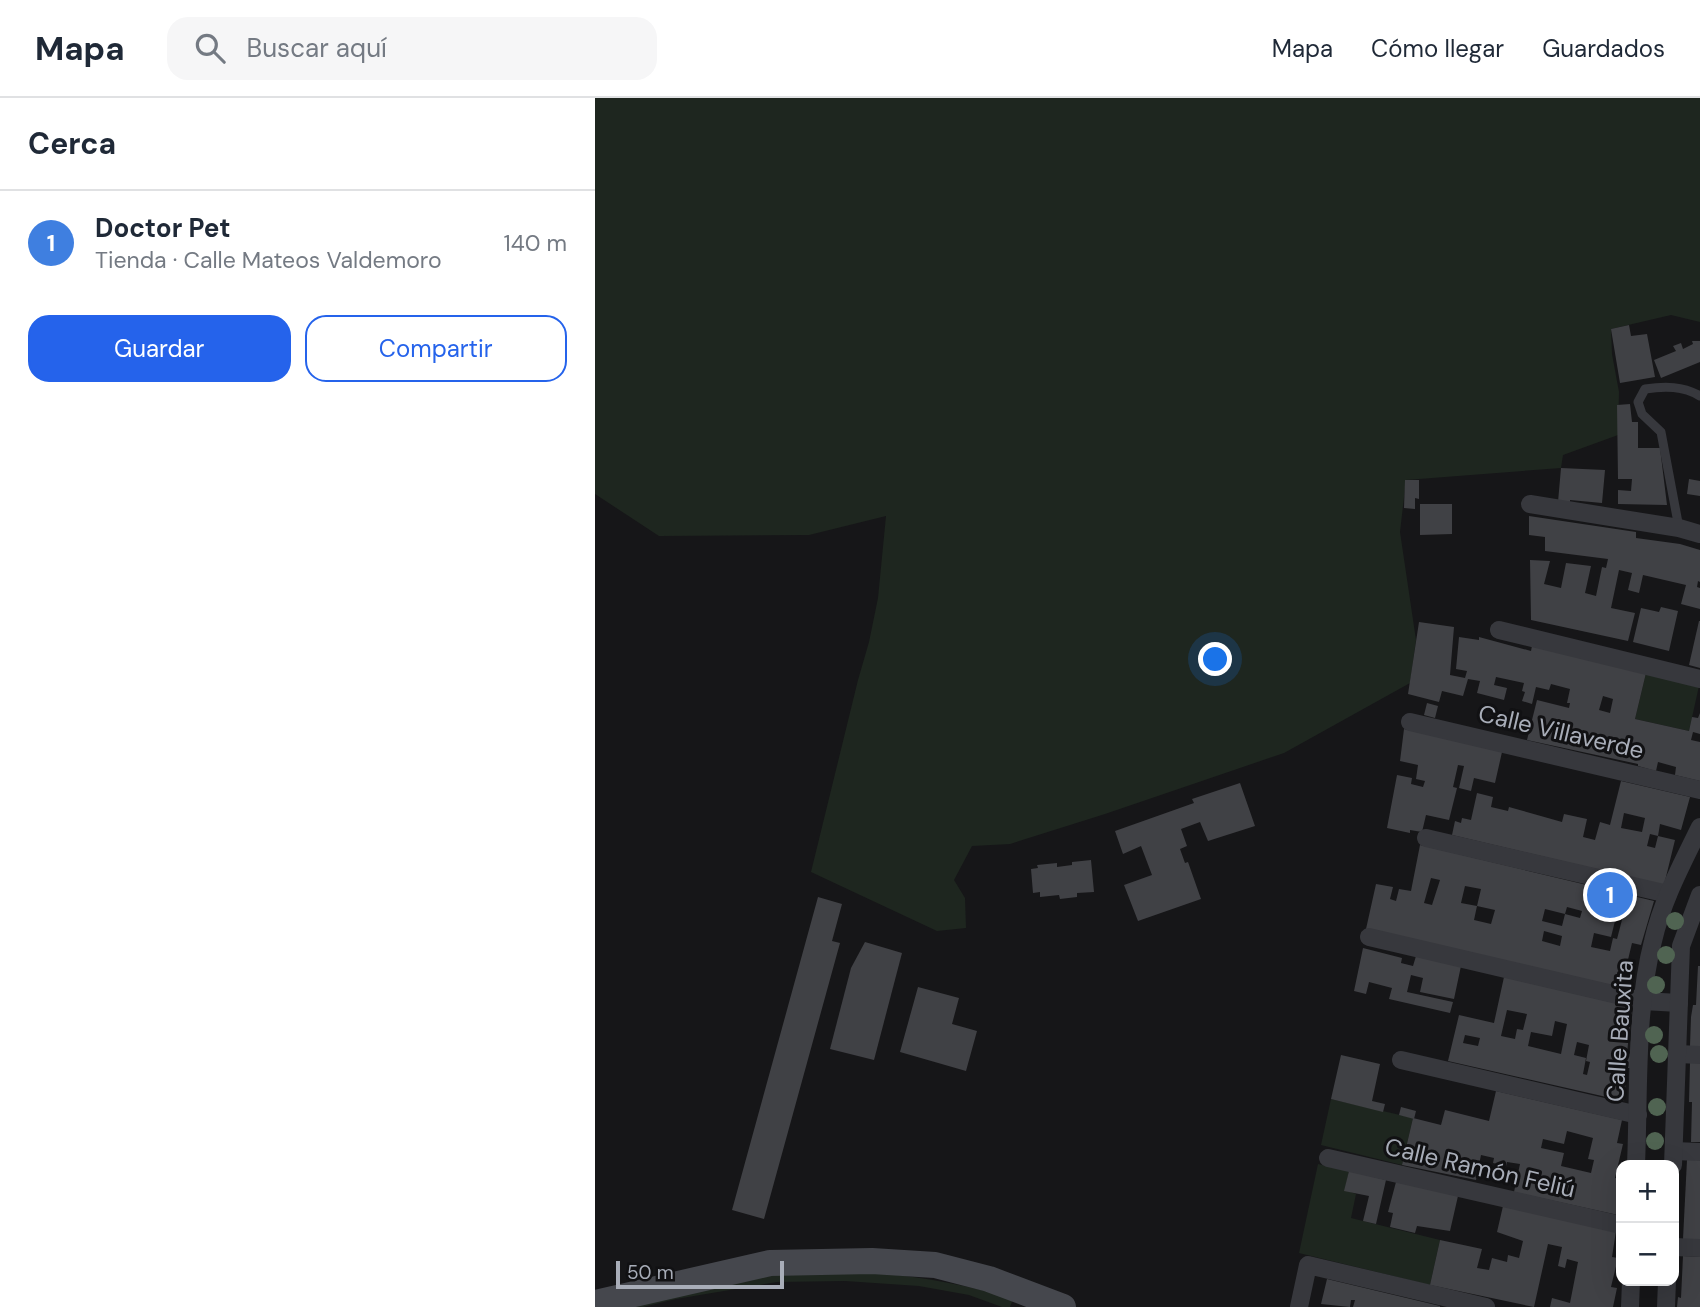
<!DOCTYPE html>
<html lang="es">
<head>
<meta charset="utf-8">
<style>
  body { margin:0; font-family:"DM Sans",sans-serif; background:#f6f6f7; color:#1f2937 }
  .controls { position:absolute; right:21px; bottom:21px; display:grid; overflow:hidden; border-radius:14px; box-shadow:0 7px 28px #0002 }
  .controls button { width:63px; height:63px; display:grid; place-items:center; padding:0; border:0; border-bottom:2px solid #e0e1e3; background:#fff; color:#1f2937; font:35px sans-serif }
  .scale { position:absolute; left:21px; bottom:18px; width:168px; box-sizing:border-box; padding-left:7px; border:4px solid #a8adb8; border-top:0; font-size:19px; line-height:24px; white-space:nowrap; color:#a8adb8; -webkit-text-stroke:5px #111113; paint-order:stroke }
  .you { position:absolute; left:621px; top:562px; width:24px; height:24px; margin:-18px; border:5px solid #fff; border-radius:50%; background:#1a73e8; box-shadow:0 0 0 10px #1a73e833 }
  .badge { display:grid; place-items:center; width:46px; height:46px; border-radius:50%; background:#2563eb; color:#fff; font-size:23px; font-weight:700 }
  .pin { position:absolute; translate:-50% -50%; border:4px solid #fff; box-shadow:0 2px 7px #0006 }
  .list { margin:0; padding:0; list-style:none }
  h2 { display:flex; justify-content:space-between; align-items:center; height:91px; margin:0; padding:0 28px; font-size:30px }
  h2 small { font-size:23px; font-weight:400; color:#747a83 }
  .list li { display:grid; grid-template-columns:46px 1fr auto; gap:21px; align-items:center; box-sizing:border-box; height:105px; padding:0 28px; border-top:2px solid #e0e1e3 }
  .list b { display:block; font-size:26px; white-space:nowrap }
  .list p { margin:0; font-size:23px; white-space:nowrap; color:#747a83 }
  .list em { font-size:23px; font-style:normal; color:#747a83 }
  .actions { display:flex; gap:14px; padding:21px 28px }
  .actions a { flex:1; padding:16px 0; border:2px solid #2563eb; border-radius:21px; text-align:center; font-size:24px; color:#2563eb }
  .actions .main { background:#2563eb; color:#fff }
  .icon { flex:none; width:38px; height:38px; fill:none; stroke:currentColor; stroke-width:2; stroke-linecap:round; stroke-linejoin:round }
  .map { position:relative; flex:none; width:1105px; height:1209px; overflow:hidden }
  header { display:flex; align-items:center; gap:42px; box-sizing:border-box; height:98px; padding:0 35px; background:#fff; border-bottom:2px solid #e0e1e3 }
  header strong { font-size:33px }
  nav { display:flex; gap:38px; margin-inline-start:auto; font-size:24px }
  .search { width:490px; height:63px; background:#f6f6f7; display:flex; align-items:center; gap:18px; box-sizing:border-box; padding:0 24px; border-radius:21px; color:#747a83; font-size:26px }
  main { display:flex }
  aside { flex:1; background:#fff }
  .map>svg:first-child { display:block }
  .green { fill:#1e261f }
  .building { fill:#404145; fill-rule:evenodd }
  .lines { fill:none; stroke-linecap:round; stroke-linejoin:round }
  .lane { stroke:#37383d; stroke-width:9 }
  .street { stroke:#37383d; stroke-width:18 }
  .secondary { stroke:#45474d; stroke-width:26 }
  .tree { fill:#506452 }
  .labels { text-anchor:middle; stroke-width:6; stroke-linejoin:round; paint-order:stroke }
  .street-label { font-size:24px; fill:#a8adb8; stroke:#111113 }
</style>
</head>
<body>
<header>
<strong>Mapa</strong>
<div class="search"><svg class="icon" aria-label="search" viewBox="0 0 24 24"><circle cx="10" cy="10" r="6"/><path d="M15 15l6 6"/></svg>Buscar aquí</div>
<nav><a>Mapa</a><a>Cómo llegar</a><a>Guardados</a></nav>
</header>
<main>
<aside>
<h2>Cerca<small></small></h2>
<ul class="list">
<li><span class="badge" style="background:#3f7fe0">1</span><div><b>Doctor Pet</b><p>Tienda · Calle Mateos Valdemoro</p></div><em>140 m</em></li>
</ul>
<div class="actions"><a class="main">Guardar</a><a>Compartir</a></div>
</aside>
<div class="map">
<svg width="1105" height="1209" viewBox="0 0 1105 1209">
  <rect width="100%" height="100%" fill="#161618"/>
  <g class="green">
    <polygon points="0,0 1105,0 1105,224 1076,217 1016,231 1017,256 1024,294 1023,337 968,357 966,370 811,382 805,434 821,542 815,585 689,655 510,716 415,746 377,748 359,782 370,800 371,830 342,833 216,774 263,582 274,544 283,500 291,418 214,437 64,438 0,396"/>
    <polygon points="1051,575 1104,588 1094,633 1040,621"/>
    <polygon points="736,1001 818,1020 807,1067 726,1047"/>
    <polygon points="723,1066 754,1073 750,1092 761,1096 756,1120 845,1142 835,1187 704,1155"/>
    <path d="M286 1175C332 1180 374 1187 418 1201L415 1209H407L374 1197 324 1188 250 1183 182 1184 81 1201 48 1209H24L128 1185 181 1177Z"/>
  </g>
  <g class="building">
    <polygon points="1034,227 1036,238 1052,236 1060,279 1025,285 1016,231"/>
    <polygon points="1097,243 1105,243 1105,264 1066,280 1059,262 1081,253 1078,248 1086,245 1088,251 1098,246"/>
    <polygon points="1035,306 1037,324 1043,324 1043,350 1065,350 1072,407 1023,406 1023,392 1036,393 1037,381 1023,381 1022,307"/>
    <polygon points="966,370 1010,372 1007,405 975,402 975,406 963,404"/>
    <polygon points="1094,381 1105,383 1105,398 1092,396"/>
    <polygon points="810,382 824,382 824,401 820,400 820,411 809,410"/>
    <polygon points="825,406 857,406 857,436 825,437"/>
    <polygon points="934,418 1041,434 1041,440 1085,446 1105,452 1105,484 1103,483 1102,489 1105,490 1105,511 1086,506 1091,487 1048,477 1044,495 1033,492 1037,475 1024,472 1016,510 1040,515 1033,543 936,522 935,462 955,463 949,486 966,490 971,465 996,468 990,495 1001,498 1007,469 1011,470 1013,461 950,453 950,439 934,437"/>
    <polygon points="1066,509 1083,513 1074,553 1038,544 1046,510 1064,514"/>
    <polygon points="1104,523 1105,523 1105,570 1094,567"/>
    <path d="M824 524 859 529 855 577 870 580 872 573 861 571 864 539 884 542V539L936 553 937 548 1051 575 1040 621 1094 633 1097 619 1103 620 1105 615V636L1098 634 1096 642 1105 644V683L1080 677 1081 669 1063 664 1061 673 1043 668V666L932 642 942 602 974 610 975 605H972L975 591 956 586 954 592 941 589 937 606 927 603 930 594 927 593 929 585 901 579 899 587 912 590 909 602 882 595 885 583 873 581 868 598 847 593 844 604 813 596ZM1008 598 1018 601 1015 615 1004 612Z"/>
    <polygon points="832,605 843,608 840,620 829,617"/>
    <polygon points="809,631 907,654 900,685 879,680 876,693 864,690 869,668 863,667 858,689 862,690 854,722 831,717 827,734 815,732 815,735 792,730 802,677 817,680 816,686 828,689 830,683 821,681 823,667 805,663"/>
    <path d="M1026 683 1095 699 1086 732 1065 726 1063 738 1055 736 1052 748 1060 750 1063 738 1080 742 1069 787 857 737 860 723 866 725 867 720 876 722 882 695 898 699 896 709 913 713 914 709 967 724 969 716 992 721 988 739 1000 742 1005 724 1015 727ZM1029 715 1050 720 1047 734 1026 730Z"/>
    <polygon points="645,685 660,728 613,743 605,724 586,731 592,748 585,751 590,765 593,764 606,801 543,823 529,787 557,777 546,748 528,756 520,733 599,705 597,701"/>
    <path d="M825 747 1059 803 1046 847 1037 845 1026 891 771 831 781 786 798 789 795 801 801 803 804 791 816 793ZM836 780 845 782 837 807 829 805ZM870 788 886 791 882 808 900 812 896 826 879 822 882 808 866 805ZM972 809 987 813 985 820 970 816 967 828 947 823 950 811 970 816ZM1014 815 1028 818 1022 841 1018 840 1015 853 996 849 999 835 1016 839 1020 823 1013 822ZM949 833 967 838 965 848 947 843Z"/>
    <polygon points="496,762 499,794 482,795 482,799 465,801 464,797 445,799 445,794 438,795 436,771 443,770 442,767 462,765 462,769 477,767 477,764"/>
    <polygon points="223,799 247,806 237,843 245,845 169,1121 137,1112"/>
    <polygon points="270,844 307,855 279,962 235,951 256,870"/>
    <polygon points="768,850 807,860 806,865 818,868 821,858 866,868 859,901 825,894 828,880 816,877 812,894 858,904 855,915 794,901 797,890 774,884 771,896 759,893"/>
    <polygon points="1103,868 1105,868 1105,948 1095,948 1096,919 1098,907 1101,907"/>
    <path d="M909 879 1037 909 1032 955 1036 956 1035 970H1032L1029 1003 853 963 864 917 899 925ZM912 912 932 916 928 932 922 931 920 941 906 938ZM960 923 972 926 966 956 933 948 936 934 957 938ZM870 937 885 940 883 948 868 945ZM982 944 994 947 991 963 995 964 992 977 988 976 991 960 979 957Z"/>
    <polygon points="323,889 364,900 357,926 382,933 371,973 305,954"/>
    <polygon points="746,957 785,966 777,1003 790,1006 788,1014 736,1001"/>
    <polygon points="1095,965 1105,965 1105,1044 1096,1044 1097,1004 1094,1004"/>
    <path d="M901 993 1027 1022 1022 1045 1028 1046 1020 1080 1026 1081 1023 1098 1026 1099V1102L1023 1117 919 1094 925 1066 912 1064 911 1068 898 1065 899 1060 886 1057 881 1082 807 1067 818 1020 846 1027 850 1012 894 1023ZM972 1033 998 1040 993 1061 999 1062 996 1075 966 1068 969 1055 946 1050 948 1041 969 1046Z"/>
    <polygon points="806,1009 821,1013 819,1021 804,1017"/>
    <polygon points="1092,1062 1105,1062 1105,1142 1088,1141"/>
    <polygon points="754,1073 791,1082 781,1126 768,1123 774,1098 749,1093"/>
    <polygon points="801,1084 863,1098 855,1133 822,1128 820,1135 795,1129 798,1115 793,1114"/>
    <polygon points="908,1108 1021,1133 1017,1159 1023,1160 1016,1189 1022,1190 1018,1209 955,1209 957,1200 975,1205 983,1164 972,1161 970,1170 963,1168 967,1149 953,1146 939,1209 835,1187 845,1142 887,1151 882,1170 894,1172 897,1160 912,1164 913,1157 924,1160 928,1143 902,1134"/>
    <polygon points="1088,1158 1105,1159 1105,1209 1082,1209 1083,1199 1086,1200"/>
    <polygon points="732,1181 845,1208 845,1209 758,1209 760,1202 756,1202 755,1209 726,1206"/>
  </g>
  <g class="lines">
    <path class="lane" d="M1084 430 1066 334 1047 316 1043 304 1050 291C1070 288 1088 288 1105 298"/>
    <g class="street">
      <polyline points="935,406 1084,430 1105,436"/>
      <polyline points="904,532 1105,581"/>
      <polyline points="815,624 1105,692"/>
      <polyline points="831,740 1073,796"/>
      <polyline points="774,839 1048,903 1084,905"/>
      <polyline points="1083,956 1105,957"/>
      <polyline points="806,962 1043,1017"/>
      <polyline points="1079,1053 1105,1054"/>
      <polyline points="733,1060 1026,1127"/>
      <path d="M1041 1067C1044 996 1040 912 1058 843 1067 803 1087 766 1105 729"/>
      <polyline points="1078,1067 1086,848 1105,797"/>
      <polyline points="1079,1149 1105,1150"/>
      <polyline points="704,1209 713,1167 891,1209"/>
      <polyline points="1035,1209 1036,1183"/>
      <polyline points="1071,1209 1072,1183"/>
    </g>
    <polyline class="secondary" points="0,1205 175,1165 277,1163 340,1167 394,1181 468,1209"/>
  </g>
  <g class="tree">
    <circle cx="1080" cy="823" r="9"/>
    <circle cx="1071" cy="857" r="9"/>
    <circle cx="1061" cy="887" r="9"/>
    <circle cx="1059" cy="937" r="9"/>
    <circle cx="1064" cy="956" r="9"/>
    <circle cx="1062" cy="1009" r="9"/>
    <circle cx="1060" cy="1043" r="9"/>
  </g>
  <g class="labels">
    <g class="street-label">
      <text transform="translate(966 634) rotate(13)" y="8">Calle Villaverde</text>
      <text transform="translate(1025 933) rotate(-86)" y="8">Calle Bauxita</text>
      <text transform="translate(885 1070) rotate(13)" y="8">Calle Ramón Feliú</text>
    </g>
  </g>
</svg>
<div class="controls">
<button>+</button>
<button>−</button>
</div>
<div class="scale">50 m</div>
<div class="you"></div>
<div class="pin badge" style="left:1015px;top:797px;background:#3f7fe0">1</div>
</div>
</main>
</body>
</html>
